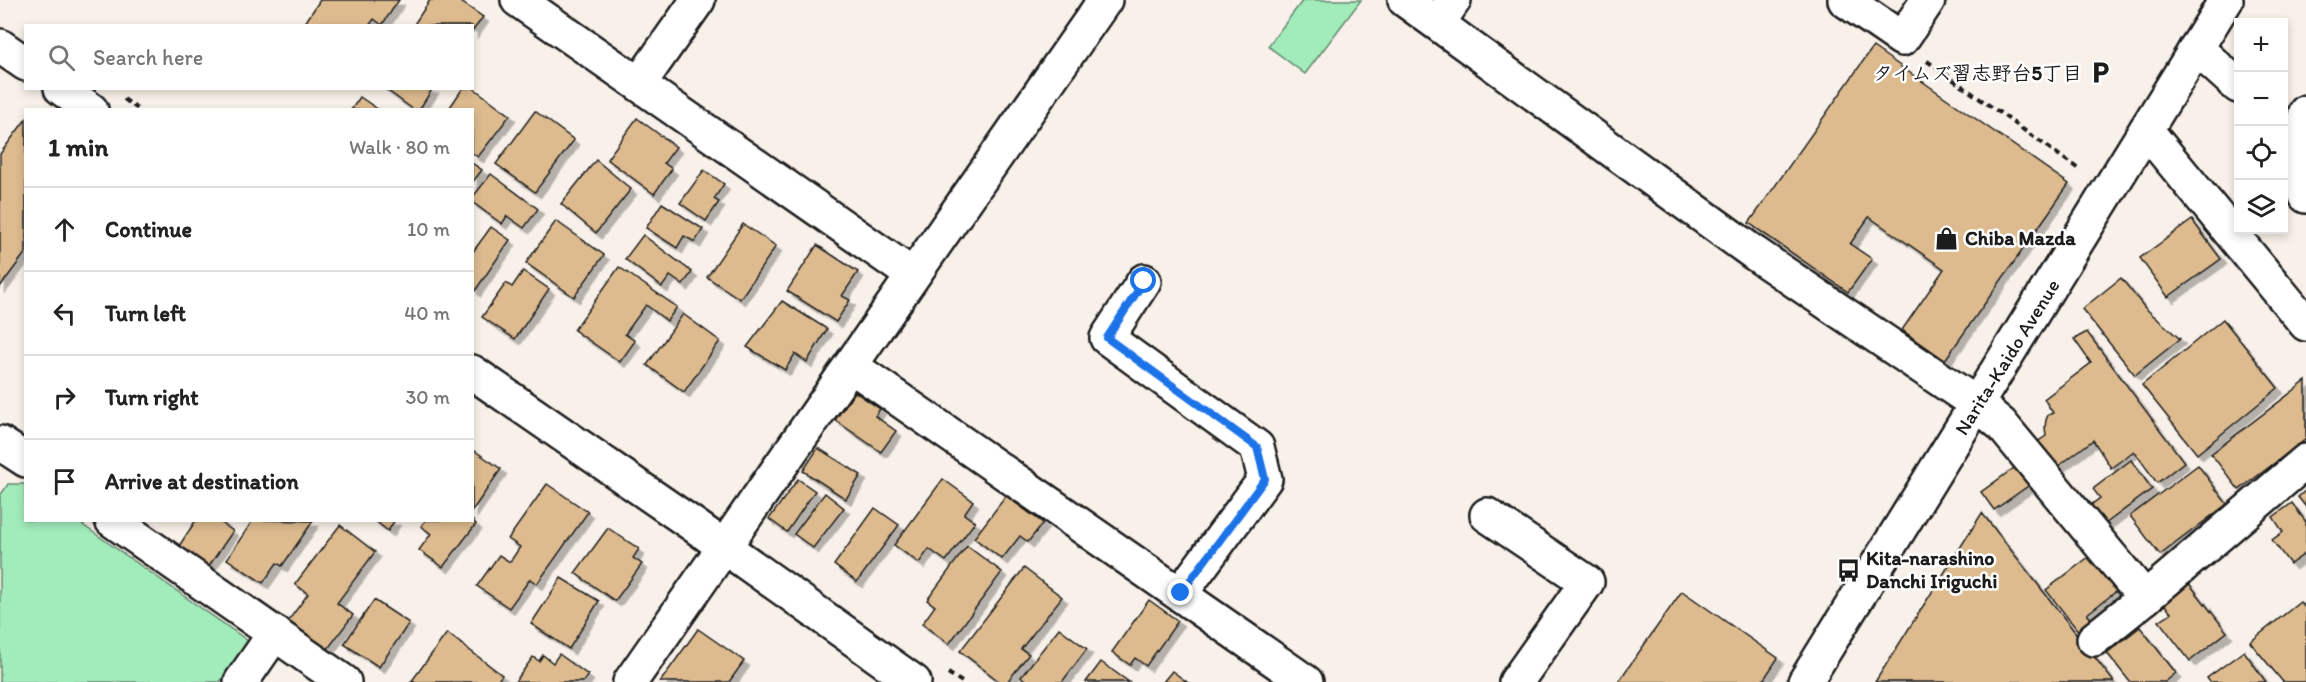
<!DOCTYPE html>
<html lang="en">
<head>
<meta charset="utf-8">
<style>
  body { margin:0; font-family:Itim,"Klee One",sans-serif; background:#f2f2f2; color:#222 }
  .controls { position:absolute; right:18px; top:18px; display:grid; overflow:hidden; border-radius:0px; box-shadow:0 3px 9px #0003 }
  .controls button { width:54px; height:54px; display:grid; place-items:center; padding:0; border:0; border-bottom:2px solid #e0e0e0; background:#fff; color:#222; font:30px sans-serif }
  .stop { position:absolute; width:18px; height:18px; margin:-14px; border:4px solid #1a73e8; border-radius:50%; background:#fff }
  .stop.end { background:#1a73e8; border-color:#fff; box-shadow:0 2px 6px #0008 }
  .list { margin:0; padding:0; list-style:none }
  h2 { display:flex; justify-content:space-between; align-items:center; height:78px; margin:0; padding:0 24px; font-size:26px }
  h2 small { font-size:20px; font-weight:400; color:#767676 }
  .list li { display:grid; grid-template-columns:39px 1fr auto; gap:18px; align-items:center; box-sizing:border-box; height:84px; padding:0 24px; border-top:2px solid #e0e0e0 }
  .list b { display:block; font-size:22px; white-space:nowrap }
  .list em { font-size:20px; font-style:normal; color:#767676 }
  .icon { flex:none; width:33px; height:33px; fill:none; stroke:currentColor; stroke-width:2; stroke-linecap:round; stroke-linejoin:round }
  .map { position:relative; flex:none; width:2306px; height:682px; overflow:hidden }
  .search { position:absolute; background:#fff; box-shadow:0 3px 9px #0003; left:24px; top:24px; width:450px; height:66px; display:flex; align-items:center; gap:15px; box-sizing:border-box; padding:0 21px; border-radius:0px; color:#767676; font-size:22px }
  .panel { position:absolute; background:#fff; box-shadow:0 3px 9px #0003; left:24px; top:108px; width:450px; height:414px; border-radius:0px }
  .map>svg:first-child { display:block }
  .green { fill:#a2ecbb; stroke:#5f846c; stroke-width:1.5 }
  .building { fill:#ddbb8f; stroke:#1c1c1c; stroke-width:1.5; filter:url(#shadow) }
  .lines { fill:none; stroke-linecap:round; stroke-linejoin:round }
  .minor-casing { stroke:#1c1c1c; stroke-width:38 }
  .highway-casing { stroke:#1c1c1c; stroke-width:38 }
  .path { stroke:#1c1c1c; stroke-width:4; stroke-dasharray:6 4.5; stroke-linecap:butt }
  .minor { stroke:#fff; stroke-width:33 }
  .highway { stroke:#fff; stroke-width:33 }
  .route { stroke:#1a73e8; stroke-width:8 }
  .labels { text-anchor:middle; stroke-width:5; stroke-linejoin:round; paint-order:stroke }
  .poi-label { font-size:20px; font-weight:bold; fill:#1c1c1c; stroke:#fff; text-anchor:start }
  .street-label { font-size:20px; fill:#1c1c1c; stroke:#fff }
</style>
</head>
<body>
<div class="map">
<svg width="2306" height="682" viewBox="0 0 2306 682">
  <defs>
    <filter id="shadow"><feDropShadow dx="5.5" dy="5.5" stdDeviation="0" flood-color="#0004"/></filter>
  </defs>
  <rect width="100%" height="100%" fill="#f8f1e9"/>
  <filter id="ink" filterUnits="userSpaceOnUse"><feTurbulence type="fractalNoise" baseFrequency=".0167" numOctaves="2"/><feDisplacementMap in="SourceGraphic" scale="12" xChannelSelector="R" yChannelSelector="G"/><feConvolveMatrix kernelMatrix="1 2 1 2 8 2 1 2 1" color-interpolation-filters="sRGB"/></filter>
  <g filter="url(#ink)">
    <g class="green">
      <polygon points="1303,0 1361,0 1305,74 1268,46"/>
      <polygon points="8,484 25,484 26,520 77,521 248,641 220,682 0,682 0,496"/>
    </g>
    <g class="building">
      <polygon points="320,0 399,0 382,25 374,19 369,26 303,26"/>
      <polygon points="430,0 458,0 483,17 472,32 472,26 413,26"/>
      <polygon points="1873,47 2069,184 1945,360 1902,330 1944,269 1869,217 1850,244 1872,259 1848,292 1749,223"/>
      <polygon points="472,87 510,115 478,157 472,153 472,110 448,110 463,88"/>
      <polygon points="384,88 433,88 419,110 414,110"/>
      <polygon points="360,97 379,110 351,110"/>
      <polygon points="535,111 574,140 535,192 496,164"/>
      <polygon points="637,118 676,147 664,163 672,169 654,194 607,159"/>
      <polygon points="26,119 26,252 0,287 0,154"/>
      <polygon points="596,160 631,189 596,233 561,204"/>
      <polygon points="472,163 482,170 472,183"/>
      <polygon points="704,170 724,184 714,199 719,202 706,221 680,203"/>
      <polygon points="491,174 538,209 524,228 507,216 502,224 472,202 472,198"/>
      <polygon points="662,203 703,229 695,242 684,236 677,248 646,228"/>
      <polygon points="2192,220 2221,259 2168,297 2140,258"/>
      <polygon points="556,221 604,255 574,297 526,263"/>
      <polygon points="743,224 776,246 740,299 707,277"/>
      <polygon points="491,227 510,240 475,291 472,289 472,253"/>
      <polygon points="643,235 692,272 683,285 670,276 662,287 625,259"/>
      <polygon points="817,245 858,272 842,296 850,300 836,322 787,291"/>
      <polygon points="619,267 677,307 667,321 646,305 625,334 635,341 620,362 574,330"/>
      <polygon points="523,271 549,289 515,339 482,317 506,283 512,287"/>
      <polygon points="2121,278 2145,308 2180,339 2135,375 2082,309"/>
      <polygon points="782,301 827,329 807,362 795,354 785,370 747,347"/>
      <polygon points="683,314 720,341 684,392 647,365"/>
      <polygon points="2223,319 2278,388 2197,454 2142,385"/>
      <polygon points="2087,332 2184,462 2157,483 2134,451 2111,468 2093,440 2056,468 2037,442 2046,436 2045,427 2046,420 2048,415 2053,413 2044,399 2091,363 2074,339"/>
      <polygon points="2306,381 2306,439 2239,490 2211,454"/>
      <polygon points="855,392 880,409 875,416 896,431 881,452 835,420"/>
      <polygon points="818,448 861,475 846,499 803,471"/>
      <polygon points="475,451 501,469 472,511 472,454"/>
      <polygon points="2025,460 2038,479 1994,510 1981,492"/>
      <polygon points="2131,460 2152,489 2105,524 2091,505 2100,498 2093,489"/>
      <polygon points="2198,465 2227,504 2160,555 2130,516"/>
      <polygon points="798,479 815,491 787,532 769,519"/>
      <polygon points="943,479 973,501 964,514 975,522 946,561 929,549 919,563 894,545"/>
      <polygon points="547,484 588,512 537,584 530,579 509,608 477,586 499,555 510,562 520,547 508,539"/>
      <polygon points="2306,490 2306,507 2298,497"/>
      <polygon points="825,493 844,508 813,548 794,534"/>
      <polygon points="1006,496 1043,523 1028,542 1020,536 1002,559 974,538"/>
      <polygon points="2292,503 2306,522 2306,553 2290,564 2272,540 2283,532 2273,517"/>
      <polygon points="875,508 899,525 857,582 834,565"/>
      <polygon points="1982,513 2114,682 1875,682"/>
      <polygon points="196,520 217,520 233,531 209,566 179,546"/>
      <polygon points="253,520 313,521 282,566 277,563 263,583 227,559"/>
      <polygon points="374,520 395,520 388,531"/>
      <polygon points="426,520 472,520 476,524 443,567 419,550 431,534 421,526"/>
      <polygon points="340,525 375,552 337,603 353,615 327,650 288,621 308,594 295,584"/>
      <polygon points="608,528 639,549 633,558 642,564 615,601 575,573"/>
      <polygon points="967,546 1002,572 949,644 922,624 935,606 927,600"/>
      <polygon points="2090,556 2118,590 2087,614 2093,621 2079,632 2046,590"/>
      <polygon points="1024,568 1062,597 1021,649 1029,654 1007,682 1000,682 960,651"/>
      <polygon points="561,578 599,601 569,649 531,624"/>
      <polygon points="2188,582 2227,632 2190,661 2159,621 2171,613 2162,601"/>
      <polygon points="1682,591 1778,658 1762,682 1618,682"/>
      <polygon points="374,600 409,623 379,667 344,644"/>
      <polygon points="1149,600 1178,621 1146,666 1135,658 1130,665 1112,652"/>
      <polygon points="2300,602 2306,609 2306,682 2283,682 2250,642"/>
      <polygon points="2140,627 2176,673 2165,682 2130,682 2107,653"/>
      <polygon points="1059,628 1087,649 1062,682 1028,682 1021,677"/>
      <polygon points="698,629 744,661 729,682 660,682"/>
      <polygon points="447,633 502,675 497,682 411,682"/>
      <polygon points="2244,651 2266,682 2210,682 2207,678"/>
      <polygon points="559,654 588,675 583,682 515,682 533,657 539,661 543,655 553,663"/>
      <polygon points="1101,662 1129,682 1086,682"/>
      <polygon points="1172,671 1187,682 1163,682"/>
    </g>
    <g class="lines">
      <defs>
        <g id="minor">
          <polyline points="518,0 911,274"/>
          <polyline points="1405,0 1754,253 1978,405 2001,424 2145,598 2306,461"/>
          <polyline points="1845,0 1902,39 1928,0"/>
          <polyline points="1438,23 1454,0"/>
          <polyline points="0,46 26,64"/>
          <polyline points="2196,48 2238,86"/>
          <polyline points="639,84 698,0"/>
          <polyline points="61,88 91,110"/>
          <path d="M2306 112C2299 139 2294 169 2306 196"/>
          <polyline points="2146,130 2306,324"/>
          <polyline points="1144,281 1107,338 1257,447 1265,479 1181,593"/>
          <polyline points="851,366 1306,682"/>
          <polyline points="472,372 695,526 914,682"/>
          <polyline points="0,443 26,460"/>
          <polyline points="1487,515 1587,582 1516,682"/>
          <polyline points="112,520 344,682"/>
          <polyline points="2094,639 2145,598"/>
          <polyline points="241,682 275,633"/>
          <path d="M630 682C789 455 945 226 1105 0"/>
        </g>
        <polyline id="highway" points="1805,682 2226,0"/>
      </defs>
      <use href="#minor" class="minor-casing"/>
      <use href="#highway" class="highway-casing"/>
      <g class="path">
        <polyline points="1927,61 2080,170"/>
        <polyline points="124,99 139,110"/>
        <polyline points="948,673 962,682"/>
      </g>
      <use href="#minor" class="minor"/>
      <use href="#highway" class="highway"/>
    </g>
  </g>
  <g class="lines" filter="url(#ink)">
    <polyline class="route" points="1144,281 1107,338 1257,447 1265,479 1181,593"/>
  </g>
  <defs>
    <symbol id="parking-bare" viewBox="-9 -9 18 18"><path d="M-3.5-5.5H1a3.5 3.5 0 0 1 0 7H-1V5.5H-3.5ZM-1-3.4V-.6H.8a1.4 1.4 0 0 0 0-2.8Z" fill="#1c1c1c" stroke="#fff" stroke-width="2.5" paint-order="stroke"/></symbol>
    <symbol id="shop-bare" viewBox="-9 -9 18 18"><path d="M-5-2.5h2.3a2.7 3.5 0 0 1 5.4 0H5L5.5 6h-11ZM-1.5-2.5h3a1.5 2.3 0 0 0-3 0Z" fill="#1c1c1c" stroke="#fff" stroke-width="2.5" paint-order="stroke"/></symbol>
    <symbol id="bus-bare" viewBox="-9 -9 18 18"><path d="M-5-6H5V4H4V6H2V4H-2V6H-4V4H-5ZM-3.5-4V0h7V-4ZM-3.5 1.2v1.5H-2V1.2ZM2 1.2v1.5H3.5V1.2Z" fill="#1c1c1c" stroke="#fff" stroke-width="2.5" paint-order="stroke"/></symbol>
  </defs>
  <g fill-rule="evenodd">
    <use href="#parking-bare" x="2084" y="56" width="33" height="33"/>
    <use href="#shop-bare" x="1930" y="222" width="33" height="33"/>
    <use href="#bus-bare" x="1832" y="554" width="33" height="33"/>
  </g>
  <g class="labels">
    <g class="poi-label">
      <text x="2082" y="80" text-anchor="end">タイムズ習志野台5丁目</text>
      <text x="1965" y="245">Chiba Mazda</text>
      <text x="1866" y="565">Kita-narashino<tspan x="1866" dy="23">Danchi Iriguchi</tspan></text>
    </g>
    <g class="street-label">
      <text transform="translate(2007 357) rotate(-58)" y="7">Narita-Kaido Avenue</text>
    </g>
  </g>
</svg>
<div class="controls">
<button>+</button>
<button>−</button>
<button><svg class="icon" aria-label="locate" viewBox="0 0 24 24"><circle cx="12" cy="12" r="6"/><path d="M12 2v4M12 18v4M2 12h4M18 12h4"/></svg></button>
<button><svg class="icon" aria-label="layers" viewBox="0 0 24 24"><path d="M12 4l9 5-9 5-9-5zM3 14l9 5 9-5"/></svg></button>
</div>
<div class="stop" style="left:1144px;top:281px"></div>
<div class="stop end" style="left:1181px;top:593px"></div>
<div class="search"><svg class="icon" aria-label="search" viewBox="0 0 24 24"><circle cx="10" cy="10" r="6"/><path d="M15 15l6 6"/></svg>Search here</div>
<section class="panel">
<h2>1 min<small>Walk · 80 m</small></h2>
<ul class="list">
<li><svg class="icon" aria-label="ahead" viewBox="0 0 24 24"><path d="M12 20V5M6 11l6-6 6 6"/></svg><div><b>Continue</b></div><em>10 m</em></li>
<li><svg class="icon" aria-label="left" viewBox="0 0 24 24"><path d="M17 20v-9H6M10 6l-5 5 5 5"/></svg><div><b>Turn left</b></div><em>40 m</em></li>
<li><svg class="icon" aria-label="right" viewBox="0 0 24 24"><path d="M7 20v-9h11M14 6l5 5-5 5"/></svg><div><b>Turn right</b></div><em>30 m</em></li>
<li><svg class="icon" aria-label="arrive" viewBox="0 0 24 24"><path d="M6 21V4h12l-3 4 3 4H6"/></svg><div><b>Arrive at destination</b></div></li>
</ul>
</section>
</div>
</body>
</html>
